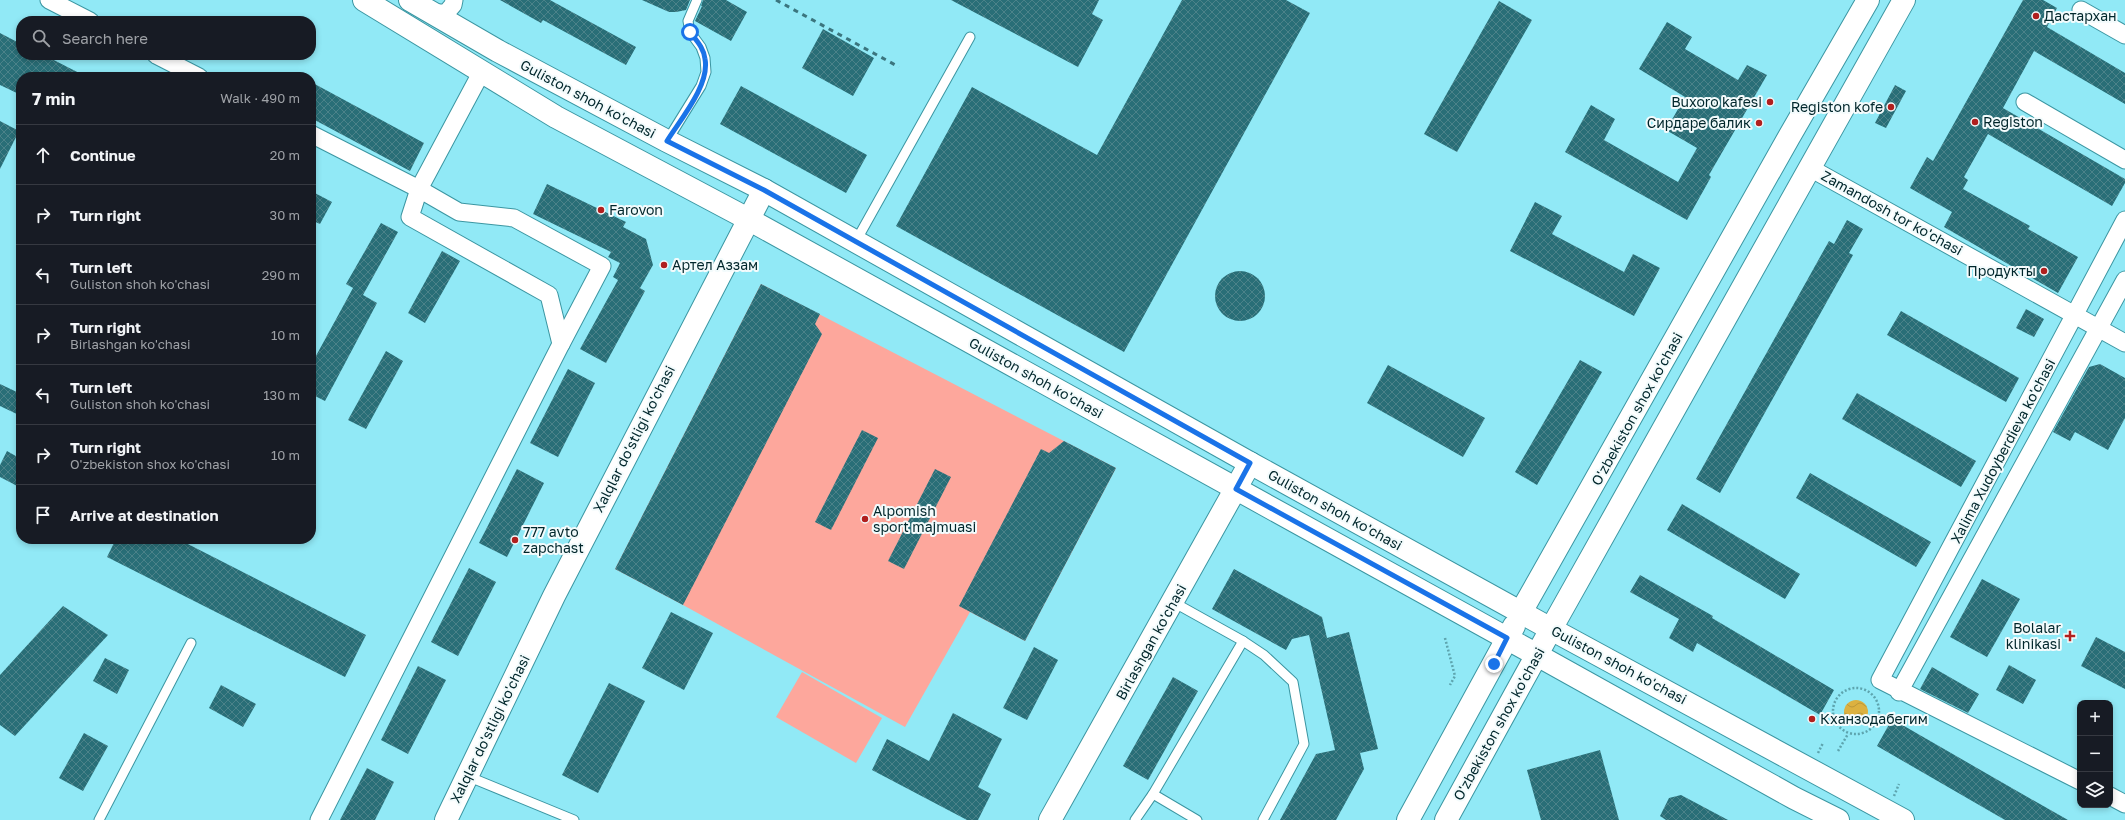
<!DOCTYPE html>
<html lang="en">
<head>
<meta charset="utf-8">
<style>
  body { margin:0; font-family:"Golos Text",sans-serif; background:#20242c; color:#f1f3f6 }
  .controls { position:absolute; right:12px; bottom:12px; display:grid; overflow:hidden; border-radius:8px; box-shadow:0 2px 6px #0003 }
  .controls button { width:36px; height:36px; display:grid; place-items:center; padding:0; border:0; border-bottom:1px solid #363941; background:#171b24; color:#f1f3f6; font:20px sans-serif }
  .stop { position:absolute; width:12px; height:12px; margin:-9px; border:3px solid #1a73e8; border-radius:50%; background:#fff }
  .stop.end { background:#1a73e8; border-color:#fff; box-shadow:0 1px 4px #0008 }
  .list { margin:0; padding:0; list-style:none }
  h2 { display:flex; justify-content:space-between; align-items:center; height:52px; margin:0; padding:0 16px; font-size:17px }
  h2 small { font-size:13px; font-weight:400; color:#9ea1a6 }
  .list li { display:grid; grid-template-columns:26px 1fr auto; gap:12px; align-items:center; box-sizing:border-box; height:60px; padding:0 16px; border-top:1px solid #363941 }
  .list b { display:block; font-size:15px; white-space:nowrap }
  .list p { margin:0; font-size:13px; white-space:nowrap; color:#9ea1a6 }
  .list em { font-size:13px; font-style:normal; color:#9ea1a6 }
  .icon { flex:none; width:22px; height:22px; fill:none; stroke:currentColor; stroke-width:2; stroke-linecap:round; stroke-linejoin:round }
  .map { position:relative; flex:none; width:2125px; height:820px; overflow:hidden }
  .search { position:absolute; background:#171b24; box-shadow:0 2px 6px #0003; left:16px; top:16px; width:300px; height:44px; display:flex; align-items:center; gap:10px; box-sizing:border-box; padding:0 14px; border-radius:16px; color:#9ea1a6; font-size:15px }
  .panel { position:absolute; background:#171b24; box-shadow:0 2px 6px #0003; left:16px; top:72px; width:300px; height:472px; border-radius:16px }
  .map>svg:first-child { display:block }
  .green { fill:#fda79c }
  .water { fill:url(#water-waves) }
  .building { fill:url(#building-cross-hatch) }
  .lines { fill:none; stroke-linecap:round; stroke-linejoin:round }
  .lane-casing { stroke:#3b96a2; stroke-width:11 }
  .street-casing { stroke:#3b96a2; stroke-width:19 }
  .secondary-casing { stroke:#3b96a2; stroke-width:24 }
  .primary-casing { stroke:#3b96a2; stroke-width:24 }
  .path { stroke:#5da4ae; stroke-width:2.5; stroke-dasharray:2 2; stroke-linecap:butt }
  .lane { stroke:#fff; stroke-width:9 }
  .street { stroke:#fff; stroke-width:17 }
  .secondary { stroke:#fff; stroke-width:22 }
  .primary { stroke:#fff; stroke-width:22 }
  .rail { stroke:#3b757e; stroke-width:3; stroke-dasharray:5 5; stroke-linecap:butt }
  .route { stroke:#1a73e8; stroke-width:5 }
  .poi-dot { fill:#b01f1e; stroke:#f3fbfc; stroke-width:1.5 }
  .labels { text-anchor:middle; stroke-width:4; stroke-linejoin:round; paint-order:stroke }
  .poi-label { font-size:14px; fill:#00262b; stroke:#f3fbfc; text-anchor:start }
  .street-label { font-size:14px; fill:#00262b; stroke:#f3fbfc }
</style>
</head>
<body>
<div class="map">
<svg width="2125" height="820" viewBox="0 0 2125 820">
  <defs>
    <pattern id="water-waves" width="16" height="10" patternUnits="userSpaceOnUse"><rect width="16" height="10" fill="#dcb140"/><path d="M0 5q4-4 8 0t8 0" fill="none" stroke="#bb9838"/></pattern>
    <pattern id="building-cross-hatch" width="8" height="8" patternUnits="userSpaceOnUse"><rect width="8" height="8" fill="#296e77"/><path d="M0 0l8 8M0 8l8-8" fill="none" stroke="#4b8289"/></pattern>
  </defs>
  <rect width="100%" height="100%" fill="#91e9f6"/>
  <g class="green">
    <polygon points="761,284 1116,468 1025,641 970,612 905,727 683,605 615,569"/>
    <polygon points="802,672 882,718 856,763 776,717"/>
  </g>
  <circle class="water" cx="1856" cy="712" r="12"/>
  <g class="building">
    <polygon points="500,0 550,0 636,47 626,65 543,20 541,23"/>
    <polygon points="642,0 690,0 686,10 676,12 669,12"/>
    <polygon points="703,0 726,0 747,12 731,41 695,21 702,6 701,6"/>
    <polygon points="951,0 1099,0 1092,14 1103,20 1078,67"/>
    <polygon points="1182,0 1286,0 1310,13 1124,352 896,226 972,87 1097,155"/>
    <polygon points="2023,0 2043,0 2057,8 2047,27 2125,73 2125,104 2034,51 2003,108 2125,179 2125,183 2112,206 1988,134 1964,177 1968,180 1963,189 2030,226 2028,229 2078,257 2058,293 1944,227 1952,212 1910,188 1927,157 1933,161"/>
    <polygon points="1499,1 1532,20 1457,152 1424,134"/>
    <polygon points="1667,22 1692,37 1685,49 1738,80 1747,65 1767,75 1709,175 1711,177 1687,220 1565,152 1591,105 1615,119 1604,140 1678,182 1697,148 1666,130 1685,97 1639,69"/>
    <polygon points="823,29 874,58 853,96 802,68"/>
    <polygon points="0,33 21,44 21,55 44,55 87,77 21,77 21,95 0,85"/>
    <polygon points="311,82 424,143 410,171 311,118"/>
    <polygon points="1895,85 1906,91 1886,128 1875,123"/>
    <polygon points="741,86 867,155 846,193 720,124"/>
    <polygon points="0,121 19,131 0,169"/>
    <polygon points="547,184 626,222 623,227 646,239 653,265 640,288 645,291 606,363 580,349 618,280 613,277 620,263 608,257 611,252 533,214"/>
    <polygon points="311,191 332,202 320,224 311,220"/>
    <polygon points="1535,202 1562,216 1552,234 1624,272 1633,254 1660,268 1634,316 1510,251"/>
    <polygon points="1847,220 1863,229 1849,253 1853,255 1720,493 1696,479 1829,241 1834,244"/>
    <polygon points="381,223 398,232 363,295 377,303 325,401 311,394 311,365 353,288 346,284"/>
    <polygon points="442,251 460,261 425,323 408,313"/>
    <circle cx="1240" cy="296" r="25"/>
    <polygon points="761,284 820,314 815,324 822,334 683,605 615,569"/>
    <polygon points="2026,309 2044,319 2034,337 2016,328"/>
    <polygon points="1901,311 2019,378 2006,402 1887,335"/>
    <polygon points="386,351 403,361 366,429 348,420"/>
    <polygon points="1580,360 1602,372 1537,485 1515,472"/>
    <polygon points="2100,364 2125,378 2125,418 2108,450 2075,432 2070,441 2053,432 2089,367"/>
    <polygon points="1388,365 1485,418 1463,457 1367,403"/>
    <polygon points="568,369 595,383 558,457 530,443"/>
    <polygon points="0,384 21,394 21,416 0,406"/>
    <polygon points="1857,393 1976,461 1961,487 1842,419"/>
    <polygon points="862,430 878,438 831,530 815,522"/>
    <polygon points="1064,441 1116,468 1025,641 959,606 1041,449 1049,453"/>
    <polygon points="7,451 21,459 21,488 0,477 0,465"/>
    <polygon points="517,469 544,483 507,557 479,543"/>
    <polygon points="935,469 951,477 904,569 888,561"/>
    <polygon points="1810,473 1931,542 1916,567 1796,498"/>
    <polygon points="1682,504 1800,574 1785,599 1667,530"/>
    <polygon points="116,539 178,539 366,635 345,677 107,557"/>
    <polygon points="469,568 496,582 458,656 431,642"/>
    <polygon points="1234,569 1322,617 1327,638 1349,632 1378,749 1360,753 1364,769 1336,820 1280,820 1316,754 1335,750 1309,635 1292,639 1286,650 1212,609"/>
    <polygon points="1640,575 1713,616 1712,618 1834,690 1820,715 1697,643 1693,652 1669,638 1679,619 1630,592"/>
    <polygon points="1982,579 2020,599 1987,657 1950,637"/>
    <polygon points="63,606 108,635 15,736 0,725 0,675"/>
    <polygon points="671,612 713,633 684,690 642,668"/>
    <polygon points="2096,637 2125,652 2125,689 2081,666"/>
    <polygon points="1034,647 1058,660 1027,720 1003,708"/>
    <polygon points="105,658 129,670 117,694 93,681"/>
    <polygon points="2009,665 2036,680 2023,704 1996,690"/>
    <polygon points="418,666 446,680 408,754 381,740"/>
    <polygon points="1932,667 1979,694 1968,713 1920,689"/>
    <polygon points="1173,677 1198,691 1148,780 1123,766"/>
    <polygon points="609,683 645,701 598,793 562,775"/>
    <polygon points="221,685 256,704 243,727 209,708"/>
    <polygon points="953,713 1002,739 978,787 991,794 978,820 967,820 872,770 887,739 929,761"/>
    <polygon points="1892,719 2010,787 2068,820 2005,820 1877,746"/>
    <polygon points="84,733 108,746 83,791 59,778"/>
    <polygon points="1600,750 1619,820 1541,820 1527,770"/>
    <polygon points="367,768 394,782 375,820 340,820"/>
    <polygon points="1681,795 1728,820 1666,820 1660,816 1669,798"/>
  </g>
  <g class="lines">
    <defs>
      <g id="lane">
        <polyline points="667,141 701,86 706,72 705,58 701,47 690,32 688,21 697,0"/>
        <polyline points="856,241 970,37"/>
        <polyline points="1173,602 1243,641 1264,655 1293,682 1304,744 1263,820"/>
        <polyline points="467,776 574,820"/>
        <polyline points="1153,794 1197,820"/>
        <polyline points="99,820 191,643"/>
        <polyline points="1135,820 1153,794 1243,641"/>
      </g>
      <g id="street">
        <polyline points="49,0 90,21"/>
        <polyline points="2081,10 2125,35"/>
        <polyline points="433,13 446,13 453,5 454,0"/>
        <polyline points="156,55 199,77"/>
        <polyline points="2025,102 2125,160"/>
        <polyline points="311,134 419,189 459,212 514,218 602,266 561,344"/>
        <polyline points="1810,168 2125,343"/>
        <polyline points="1899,692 2125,280"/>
        <polyline points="2080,781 1880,680 2125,220"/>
        <polyline points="2110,796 2125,804"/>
        <polyline points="319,820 561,344 549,295 410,217 419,189 481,73"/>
      </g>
      <g id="secondary">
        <polyline points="1521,612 1789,137 1868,0"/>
        <polyline points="1537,655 1794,798 1838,820"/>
        <polyline points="446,820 554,596 764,190"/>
        <polyline points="1050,820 1250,463"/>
        <polyline points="1903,820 1551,629 1904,0"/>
      </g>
      <g id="primary">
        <polyline points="364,0 556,117 748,219 1537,655"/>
        <polyline points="410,0 498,51 667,141 764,190 1250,463 1551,629 1446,820"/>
        <polyline points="1408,820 1514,626"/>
      </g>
    </defs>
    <use href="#lane" class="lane-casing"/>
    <use href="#street" class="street-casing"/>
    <use href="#secondary" class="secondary-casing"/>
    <use href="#primary" class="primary-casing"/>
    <g class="path">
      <polyline points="1445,638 1455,676 1450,685"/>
      <circle cx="1856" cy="711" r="23"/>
      <polyline points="1838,751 1848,734"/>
      <polyline points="1818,753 1823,743"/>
      <polyline points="1894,796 1899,784"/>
    </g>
    <use href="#lane" class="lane"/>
    <use href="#street" class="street"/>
    <use href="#secondary" class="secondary"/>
    <use href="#primary" class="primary"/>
    <polyline class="rail" points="776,0 899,67"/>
  </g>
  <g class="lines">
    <path class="route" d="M690 32C696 40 704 48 705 59 710 85 680 120 667 141L764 190 1250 463 1236 489 1507 638 1494 664"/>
  </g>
  <g class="poi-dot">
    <circle cx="2036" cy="16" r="4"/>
    <circle cx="1770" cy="102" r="4"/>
    <circle cx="1891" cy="107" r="4"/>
    <circle cx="1975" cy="122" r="4"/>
    <circle cx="1759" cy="123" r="4"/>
    <circle cx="601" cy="210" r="4"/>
    <circle cx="664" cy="265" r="4"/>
    <circle cx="2044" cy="271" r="4"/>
    <circle cx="865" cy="519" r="4"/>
    <circle cx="515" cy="540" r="4"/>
    <path d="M2068 630h4v4h4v4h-4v4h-4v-4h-4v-4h4z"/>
    <circle cx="1812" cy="719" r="4"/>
  </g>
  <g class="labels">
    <g class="poi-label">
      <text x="2044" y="21">Дастархан</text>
      <text x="1762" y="107" text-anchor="end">Buxoro kafesi</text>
      <text x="1883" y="112" text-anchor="end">Registon kofe</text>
      <text x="1983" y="127">Registon</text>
      <text x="1751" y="128" text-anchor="end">Сирдаре балик</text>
      <text x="609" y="215">Farovon</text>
      <text x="672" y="270">Артел Аззам</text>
      <text x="2036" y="276" text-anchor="end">Продукты</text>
      <text x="873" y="516">Alpomish<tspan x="873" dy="16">sport majmuasi</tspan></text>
      <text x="523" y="537">777 avto<tspan x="523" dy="16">zapchast</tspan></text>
      <text x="2061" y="633" text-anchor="end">Bolalar<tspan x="2061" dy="16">klinikasi</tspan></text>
      <text x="1820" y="724">Кханзодабегим</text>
    </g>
    <g class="street-label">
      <text transform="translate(588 99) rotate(28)" y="5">Guliston shoh ko'chasi</text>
      <text transform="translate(1892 213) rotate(29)" y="5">Zamandosh tor ko'chasi</text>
      <text transform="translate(1036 378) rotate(29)" y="5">Guliston shoh ko'chasi</text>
      <text transform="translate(1637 409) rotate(-61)" y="5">O'zbekiston shox ko'chasi</text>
      <text transform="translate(634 439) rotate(-63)" y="5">Xalqlar do'stligi ko'chasi</text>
      <text transform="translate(2003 451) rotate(-62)" y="5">Xalima Xudoyberdieva ko'chasi</text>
      <text transform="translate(1335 510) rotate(29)" y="5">Guliston shoh ko'chasi</text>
      <text transform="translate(1151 642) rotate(-61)" y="5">Birlashgan ko'chasi</text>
      <text transform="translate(1619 665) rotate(28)" y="5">Guliston shoh ko'chasi</text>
      <text transform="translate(1499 724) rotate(-61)" y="5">O'zbekiston shox ko'chasi</text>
      <text transform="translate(490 729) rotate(-64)" y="5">Xalqlar do'stligi ko'chasi</text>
    </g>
  </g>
</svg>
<div class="controls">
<button>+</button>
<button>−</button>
<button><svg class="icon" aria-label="layers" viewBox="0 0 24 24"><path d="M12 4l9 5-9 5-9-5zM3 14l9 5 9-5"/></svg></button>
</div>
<div class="stop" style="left:690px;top:32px"></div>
<div class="stop end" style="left:1494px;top:664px"></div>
<div class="search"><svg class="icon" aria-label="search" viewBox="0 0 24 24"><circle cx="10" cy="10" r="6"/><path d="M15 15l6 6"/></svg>Search here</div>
<section class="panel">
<h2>7 min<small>Walk · 490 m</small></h2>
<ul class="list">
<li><svg class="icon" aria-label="ahead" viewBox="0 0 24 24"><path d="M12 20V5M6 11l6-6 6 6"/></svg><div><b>Continue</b></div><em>20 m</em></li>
<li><svg class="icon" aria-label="right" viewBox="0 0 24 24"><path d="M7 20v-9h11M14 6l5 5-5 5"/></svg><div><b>Turn right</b></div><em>30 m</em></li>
<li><svg class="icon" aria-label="left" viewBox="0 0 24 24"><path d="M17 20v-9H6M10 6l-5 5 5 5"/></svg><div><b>Turn left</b><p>Guliston shoh ko'chasi</p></div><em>290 m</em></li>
<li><svg class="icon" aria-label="right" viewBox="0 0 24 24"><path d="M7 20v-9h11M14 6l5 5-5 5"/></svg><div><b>Turn right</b><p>Birlashgan ko'chasi</p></div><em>10 m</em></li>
<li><svg class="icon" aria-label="left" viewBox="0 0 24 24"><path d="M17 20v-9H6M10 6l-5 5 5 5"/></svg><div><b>Turn left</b><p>Guliston shoh ko'chasi</p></div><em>130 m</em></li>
<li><svg class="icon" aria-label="right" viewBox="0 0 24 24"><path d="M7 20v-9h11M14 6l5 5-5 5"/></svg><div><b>Turn right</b><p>O'zbekiston shox ko'chasi</p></div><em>10 m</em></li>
<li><svg class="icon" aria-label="arrive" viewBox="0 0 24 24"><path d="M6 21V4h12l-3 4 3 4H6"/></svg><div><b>Arrive at destination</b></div></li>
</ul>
</section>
</div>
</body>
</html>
